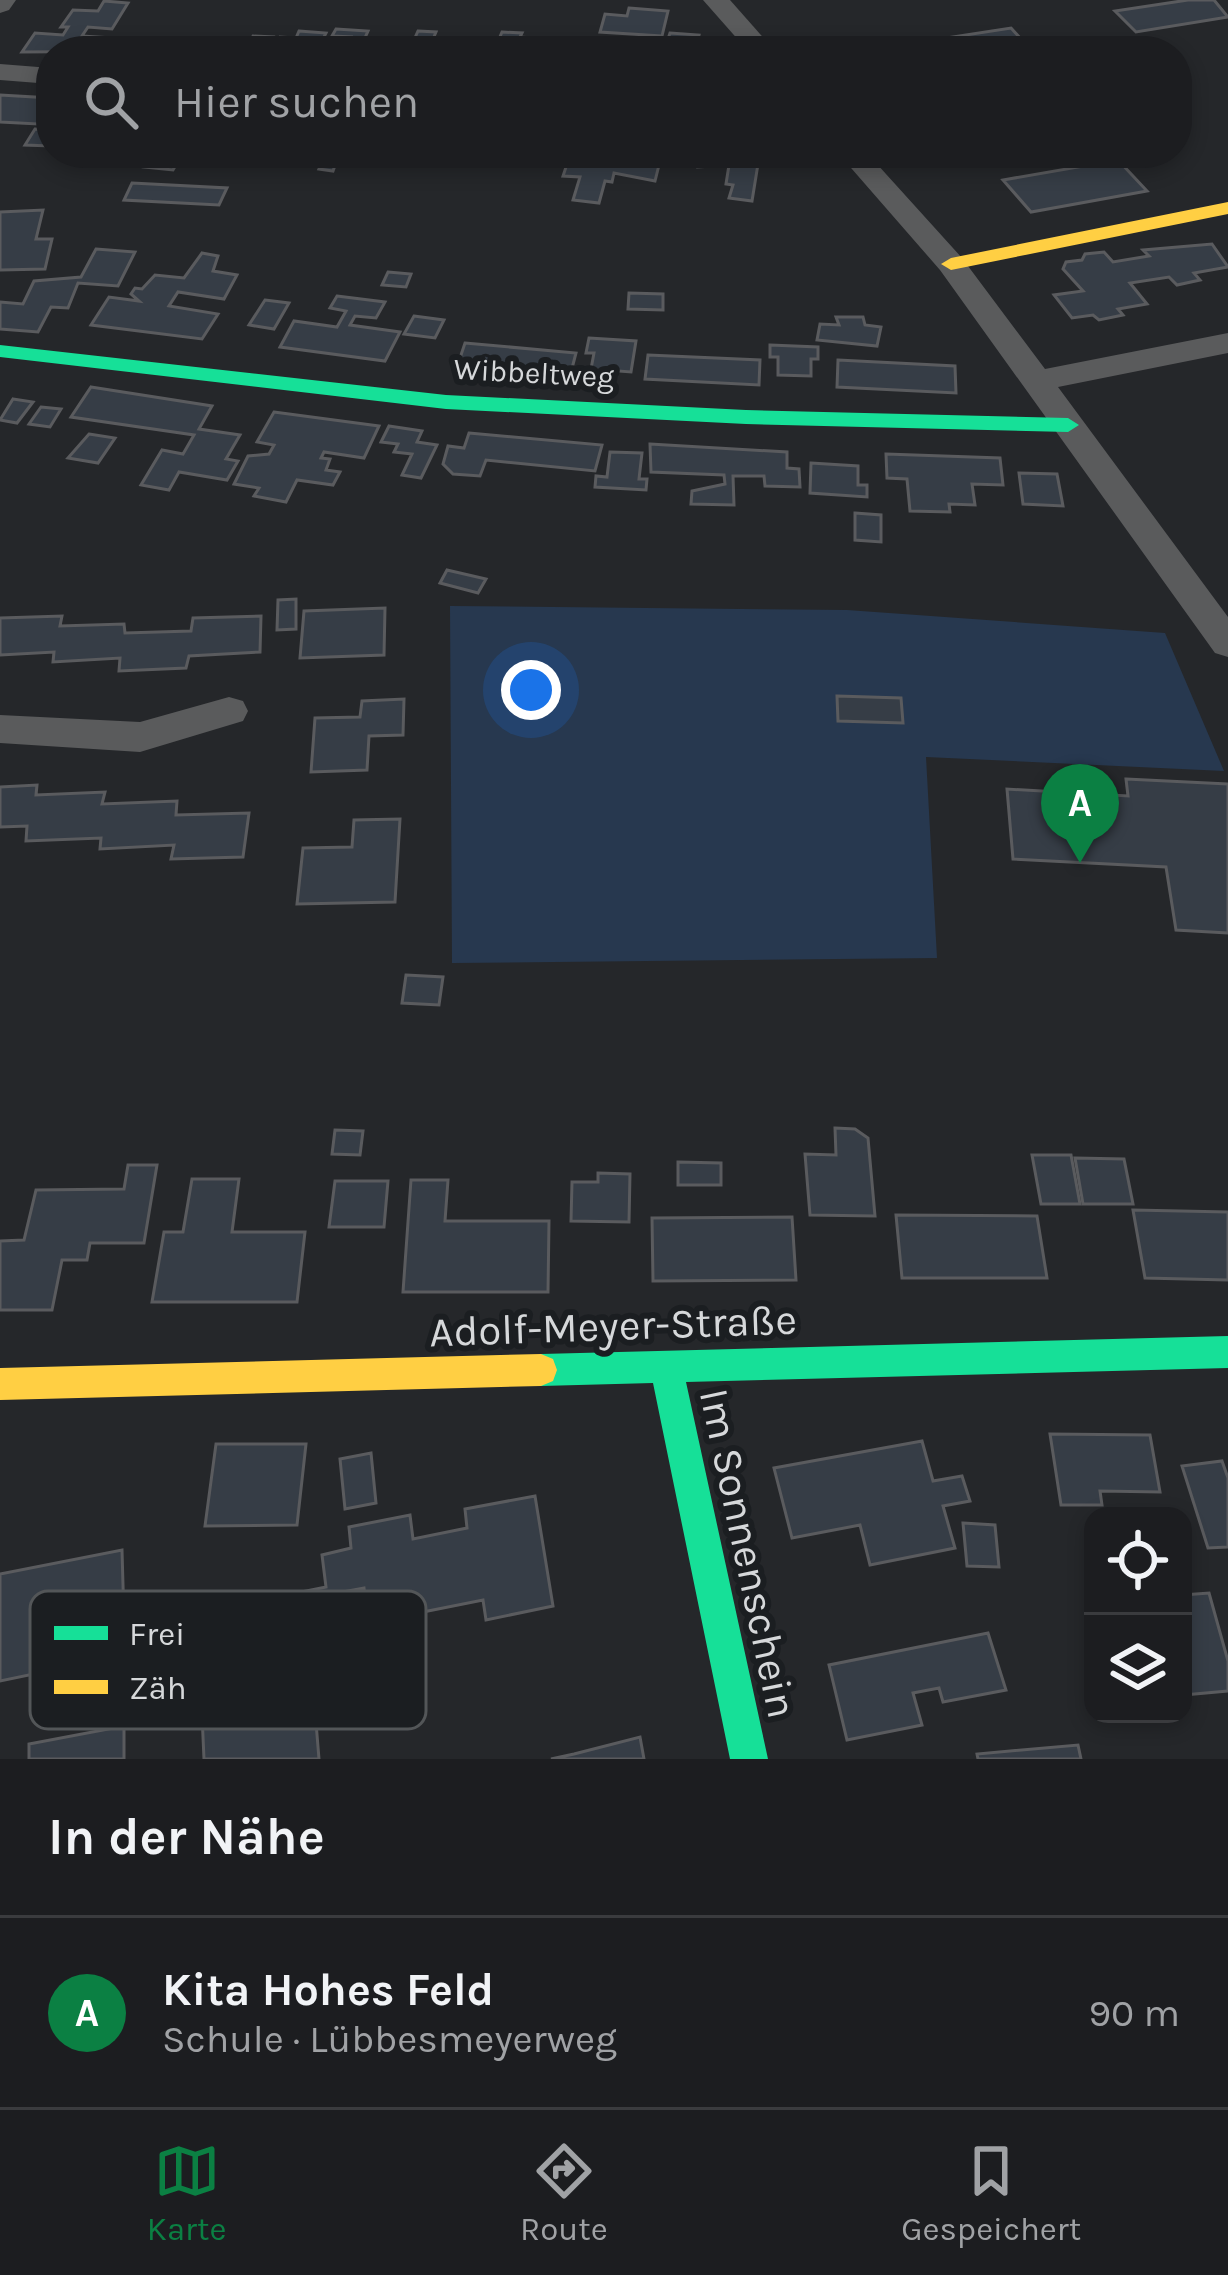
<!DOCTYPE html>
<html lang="de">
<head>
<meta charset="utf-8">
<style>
  body { margin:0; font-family:Karla,sans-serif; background:#252629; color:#f1f3f6 }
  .controls { position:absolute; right:36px; bottom:36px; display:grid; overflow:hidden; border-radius:24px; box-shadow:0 6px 18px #0003 }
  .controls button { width:108px; height:108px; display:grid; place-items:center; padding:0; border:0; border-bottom:3px solid #3a3b3e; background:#1c1d20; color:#f1f3f6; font:60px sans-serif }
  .you { position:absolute; left:531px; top:690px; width:42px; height:42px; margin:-30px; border:9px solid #fff; border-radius:50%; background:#1a73e8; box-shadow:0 0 0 18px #1a73e833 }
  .badge { display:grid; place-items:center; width:78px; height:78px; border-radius:50%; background:#0b8043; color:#fff; font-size:39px; font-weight:700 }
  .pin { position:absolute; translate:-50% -99px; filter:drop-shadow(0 3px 6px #0008) }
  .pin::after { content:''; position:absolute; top:63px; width:42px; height:36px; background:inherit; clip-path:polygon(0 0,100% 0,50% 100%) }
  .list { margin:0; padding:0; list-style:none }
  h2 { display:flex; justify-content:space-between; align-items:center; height:156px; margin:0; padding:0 48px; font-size:51px }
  h2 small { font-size:39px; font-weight:400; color:#a0a2a5 }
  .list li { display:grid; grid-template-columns:78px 1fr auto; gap:36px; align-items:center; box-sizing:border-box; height:192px; padding:0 48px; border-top:3px solid #3a3b3e }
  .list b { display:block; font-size:45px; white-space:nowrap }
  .list p { margin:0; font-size:39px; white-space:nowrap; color:#a0a2a5 }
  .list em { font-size:39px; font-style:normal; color:#a0a2a5 }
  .icon { flex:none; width:66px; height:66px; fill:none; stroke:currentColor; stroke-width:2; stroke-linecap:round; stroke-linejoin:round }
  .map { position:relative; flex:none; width:1228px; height:1759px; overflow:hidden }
  .search { position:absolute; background:#1c1d20; box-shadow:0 6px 18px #0003; left:36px; right:36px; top:36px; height:132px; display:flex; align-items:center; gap:30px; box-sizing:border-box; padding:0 42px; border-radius:48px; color:#a0a2a5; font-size:45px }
  .sheet { height:348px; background:#1c1d20 }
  nav { display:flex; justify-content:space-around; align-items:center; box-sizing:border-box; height:168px; border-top:3px solid #3a3b3e; background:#1c1d20; font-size:33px; color:#a0a2a5 }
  nav a { display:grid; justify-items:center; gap:6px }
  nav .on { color:#0b8043 }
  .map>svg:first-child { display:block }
  .green { fill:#27384f }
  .building { fill:#363d46; stroke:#5a5b5e; stroke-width:3 }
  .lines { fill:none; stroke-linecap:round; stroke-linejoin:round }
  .street { fill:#5a5b5c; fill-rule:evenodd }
  .fast { fill:#16e098; fill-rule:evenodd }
  .slow { fill:#ffcf43; fill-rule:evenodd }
  .labels { text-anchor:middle; stroke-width:12; stroke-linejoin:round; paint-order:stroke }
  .far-street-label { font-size:30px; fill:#d6d8da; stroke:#1b1e21 }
  .near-street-label { font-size:42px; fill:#d6d8da; stroke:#1b1e21 }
  .key { fill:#1b1e21; stroke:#535658; stroke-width:3 }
  .key-label { font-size:33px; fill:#d6d8da }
</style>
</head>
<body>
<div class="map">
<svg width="1228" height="1759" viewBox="0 0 1228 1759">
  <rect width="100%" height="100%" fill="#25272a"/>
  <polygon class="green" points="450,606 847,610 1165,633 1224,771 926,757 937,958 452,963"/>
  <g class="building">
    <polygon points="1188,0 1214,0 1228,17 1136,32 1115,11"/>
    <polygon points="104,1 128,3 112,29 88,27 82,36 144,40 140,46 170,51 22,52 35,33 63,35 68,27 61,27 73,10 98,11"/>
    <polygon points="629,8 668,11 662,36 600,32 605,14 627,16"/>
    <polygon points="1011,28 1032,51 868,50"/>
    <polygon points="336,29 368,31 359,51 313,51 338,50 341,43 348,44 351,37 332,36"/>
    <polygon points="299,31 326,33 321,43 294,41 289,51 274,51 280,37 296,38"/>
    <polygon points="418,31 436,32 428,51 409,51"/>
    <polygon points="502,32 522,33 520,37 545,39 543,44 534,43 531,51 494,51"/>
    <polygon points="670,33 699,35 695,51 626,49 628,42 666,45"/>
    <polygon points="253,36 273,37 266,51 177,51 183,40 249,45"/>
    <polygon points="0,95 51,98 51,119 41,118 38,124 0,122"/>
    <polygon points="35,129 51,130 51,146 25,145"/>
    <polygon points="153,153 183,153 173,170 144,167"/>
    <polygon points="320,153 360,153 359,159 338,157 333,171 319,169 325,157"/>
    <polygon points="610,153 662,153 655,181 614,173 612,182 605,181 599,203 573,200 580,177 563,176 569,158 587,160 589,154"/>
    <polygon points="690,153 741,153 740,162 758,164 752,201 729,198 733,185 726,184 729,165 697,167 688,161"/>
    <polygon points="1118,160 1147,191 1031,212 1003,180"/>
    <polygon points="132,183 227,188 219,205 124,200"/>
    <polygon points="43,210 36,239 52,239 45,269 0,270 0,212"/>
    <polygon points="1212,244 1228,267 1194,273 1200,280 1177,285 1169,277 1130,283 1147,304 1118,309 1123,315 1099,320 1093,315 1072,318 1054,295 1083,291 1063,269 1066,262 1082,260 1085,254 1104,252 1113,262 1149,256 1143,250"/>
    <polygon points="96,249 135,252 118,286 78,283 68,308 51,307 38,332 0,329 0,302 23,304 34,281 81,277"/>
    <polygon points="202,253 218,256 213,271 237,275 224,299 178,292 169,306 218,314 202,339 91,325 109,297 139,301 131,294 135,288 142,289 155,275 184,278"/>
    <polygon points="388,272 411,274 406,287 382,285"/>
    <polygon points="629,293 663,294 663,310 628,309"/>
    <polygon points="337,296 385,302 376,318 355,316 350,325 400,332 385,361 280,347 294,321 337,327 346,311 330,308"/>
    <polygon points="265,300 289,303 274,329 249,325"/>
    <polygon points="414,316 444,320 435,338 404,334"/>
    <polygon points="836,317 863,317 865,325 881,327 877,346 817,340 820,324 839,325"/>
    <polygon points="589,338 636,341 631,372 591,369 594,353 586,353"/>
    <polygon points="465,343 576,353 569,380 456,370"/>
    <polygon points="770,345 818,347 818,359 811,359 811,376 778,375 778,357 770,357"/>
    <polygon points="648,355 760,360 759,385 645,379"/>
    <polygon points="838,360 955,366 956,393 837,387"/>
    <polygon points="91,387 212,406 199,429 240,435 226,459 238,461 227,480 179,472 169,490 141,485 162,450 183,454 194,435 71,417"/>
    <polygon points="13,399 33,402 17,423 0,420"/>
    <polygon points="41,407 61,409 50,427 29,424"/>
    <polygon points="274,412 379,426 364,458 324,452 321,458 330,459 326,470 340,472 333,485 297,480 286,502 254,496 259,488 234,484 248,456 269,454 274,445 257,442"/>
    <polygon points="389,426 422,431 417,442 437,445 421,478 402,475 412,454 394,452 398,444 381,442"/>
    <polygon points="469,433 602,445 595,471 486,460 480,476 453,474 443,464 448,446 464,448"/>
    <polygon points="89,434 115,438 98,463 68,458"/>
    <polygon points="650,444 787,452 787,468 799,469 800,487 765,486 764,476 733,476 734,505 691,504 692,491 725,484 724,475 651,472"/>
    <polygon points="610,452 642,453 639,479 647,479 646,490 595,487 596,476 607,477"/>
    <polygon points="886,454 1000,458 1003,485 972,484 975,505 949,504 950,512 910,511 907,479 887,478"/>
    <polygon points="811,463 858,466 858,485 867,485 867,497 810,493"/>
    <polygon points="1019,473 1057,474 1063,506 1023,504"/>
    <polygon points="855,513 881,515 881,542 855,540"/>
    <polygon points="447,570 486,579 478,593 440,583"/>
    <polygon points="296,599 296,629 277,630 278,600"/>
    <polygon points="385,608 384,655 300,658 304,611"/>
    <polygon points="62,616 60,626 124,624 125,633 191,631 193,618 261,616 260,652 189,656 186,668 119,671 120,658 53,662 54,652 0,655 0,618"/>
    <polygon points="837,696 901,698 903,723 838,721"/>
    <polygon points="404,699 403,735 369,736 367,770 311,772 315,718 360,717 362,701"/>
    <polygon points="1126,779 1228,784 1228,933 1176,930 1166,867 1013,859 1007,789 1128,796"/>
    <polygon points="37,785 36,795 105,792 102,804 177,801 176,815 249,813 243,857 171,859 174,845 100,849 101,838 26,841 27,826 0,827 0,787"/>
    <polygon points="400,819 395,902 297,904 303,848 352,847 354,820"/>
    <polygon points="406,975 443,977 439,1005 402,1003"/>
    <polygon points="835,1128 855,1129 868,1138 875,1216 810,1215 805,1154 836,1155"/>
    <polygon points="335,1130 363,1131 360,1155 332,1154"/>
    <polygon points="1032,1155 1071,1155 1080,1204 1041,1204"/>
    <polygon points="1075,1158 1124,1159 1133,1204 1083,1204"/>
    <polygon points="678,1162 721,1163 721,1185 678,1185"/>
    <polygon points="128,1165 157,1165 144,1243 90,1243 87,1260 62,1260 52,1310 0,1310 0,1241 24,1240 36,1190 124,1189"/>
    <polygon points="598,1173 630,1174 629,1222 571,1221 572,1182 598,1182"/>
    <polygon points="192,1179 239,1179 232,1232 305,1232 297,1302 152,1302 164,1232 183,1232"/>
    <polygon points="411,1180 448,1180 445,1221 549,1221 548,1292 403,1292"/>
    <polygon points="335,1181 388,1181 384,1227 329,1227"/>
    <polygon points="1133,1210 1228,1212 1228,1280 1145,1278"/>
    <polygon points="896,1215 1037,1216 1047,1278 902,1278"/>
    <polygon points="792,1217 796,1280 653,1281 652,1218"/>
    <polygon points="1050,1434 1150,1435 1160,1492 1100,1491 1102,1505 1061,1505"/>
    <polygon points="922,1441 933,1481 962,1476 970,1501 943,1506 955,1548 870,1565 860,1525 792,1538 774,1468"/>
    <polygon points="216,1444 306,1444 297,1525 205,1526"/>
    <polygon points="371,1453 376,1503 345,1509 340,1459"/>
    <polygon points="1222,1461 1228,1478 1228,1547 1208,1548 1182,1466"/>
    <polygon points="535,1496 553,1606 486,1620 483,1600 413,1614 416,1638 371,1647 364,1588 332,1594 334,1614 274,1627 272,1598 326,1587 322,1555 351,1548 349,1527 410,1515 413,1539 467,1528 465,1509"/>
    <polygon points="963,1523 995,1525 999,1567 967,1566"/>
    <polygon points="122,1550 125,1655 0,1681 0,1574"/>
    <polygon points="1209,1593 1228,1661 1228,1691 1183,1695 1183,1595"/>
    <polygon points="988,1633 1006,1690 943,1702 939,1688 913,1693 922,1725 847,1740 829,1665"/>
    <polygon points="310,1649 319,1759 204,1759 200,1670"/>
    <polygon points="124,1726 124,1759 29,1759 29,1744"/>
    <polygon points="640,1737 644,1759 551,1759 574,1754"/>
    <polygon points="1078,1745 1081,1759 978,1759 977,1754"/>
  </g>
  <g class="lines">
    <g class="street">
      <polygon points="0,0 16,0 9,10 0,13"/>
      <polygon points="703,0 730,0 775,51 748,51"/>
      <polygon points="0,64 51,68 51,84 0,80"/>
      <polygon points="838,153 867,153 962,258 1045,369 1228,333 1228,353 1058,387 1228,617 1228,657 1215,653 940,270"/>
      <polygon points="229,697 243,701 248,711 243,721 140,752 0,743 0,715 140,722"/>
    </g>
    <g class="fast">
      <polygon points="0,345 446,395 746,410 1068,418 1079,425 1068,432 746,424 446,409 0,357"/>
      <polygon points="1228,1336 1228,1368 686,1382 768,1759 730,1759 653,1383 541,1386 529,1381 525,1370 529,1359 541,1354"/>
    </g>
    <g class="slow">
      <polygon points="1228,202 1228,214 951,270 941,264 951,258"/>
      <polygon points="541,1354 553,1359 557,1370 553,1381 541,1386 0,1400 0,1368"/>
    </g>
  </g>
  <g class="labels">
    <g class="far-street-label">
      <text transform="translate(534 373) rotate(3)" y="10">Wibbeltweg</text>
    </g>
    <g class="near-street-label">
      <text transform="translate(613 1325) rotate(-2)" y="15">Adolf-Meyer-Straße</text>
      <text transform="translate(749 1553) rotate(78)" y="15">Im Sonnenschein</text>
    </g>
  </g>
  <rect x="30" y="1591" width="396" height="138" rx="18" class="key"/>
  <rect x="54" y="1626" width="54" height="14" fill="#16e098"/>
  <rect x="54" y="1680" width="54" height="14" fill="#ffcf43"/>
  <g class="key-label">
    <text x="129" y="1645">Frei</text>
    <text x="129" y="1699">Zäh</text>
  </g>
</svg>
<div class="controls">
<button><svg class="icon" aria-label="locate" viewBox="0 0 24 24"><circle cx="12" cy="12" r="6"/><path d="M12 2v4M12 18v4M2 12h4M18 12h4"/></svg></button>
<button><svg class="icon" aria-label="layers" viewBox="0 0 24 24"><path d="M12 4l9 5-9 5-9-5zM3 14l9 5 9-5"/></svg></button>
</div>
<div class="you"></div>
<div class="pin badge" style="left:1080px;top:863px">A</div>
<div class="search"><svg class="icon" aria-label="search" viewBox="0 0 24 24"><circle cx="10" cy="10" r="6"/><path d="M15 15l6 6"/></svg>Hier suchen</div>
</div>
<section class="sheet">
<h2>In der Nähe<small></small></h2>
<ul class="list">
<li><span class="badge">A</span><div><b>Kita Hohes Feld</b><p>Schule · Lübbesmeyerweg</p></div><em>90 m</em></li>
</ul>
</section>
<nav>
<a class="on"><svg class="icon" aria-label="map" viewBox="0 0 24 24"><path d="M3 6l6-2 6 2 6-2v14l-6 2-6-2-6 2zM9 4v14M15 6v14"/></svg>Karte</a>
<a><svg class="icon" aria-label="directions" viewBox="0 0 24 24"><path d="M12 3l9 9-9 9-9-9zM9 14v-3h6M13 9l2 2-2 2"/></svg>Route</a>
<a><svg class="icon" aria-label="saved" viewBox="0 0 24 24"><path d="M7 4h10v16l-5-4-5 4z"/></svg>Gespeichert</a>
</nav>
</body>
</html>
